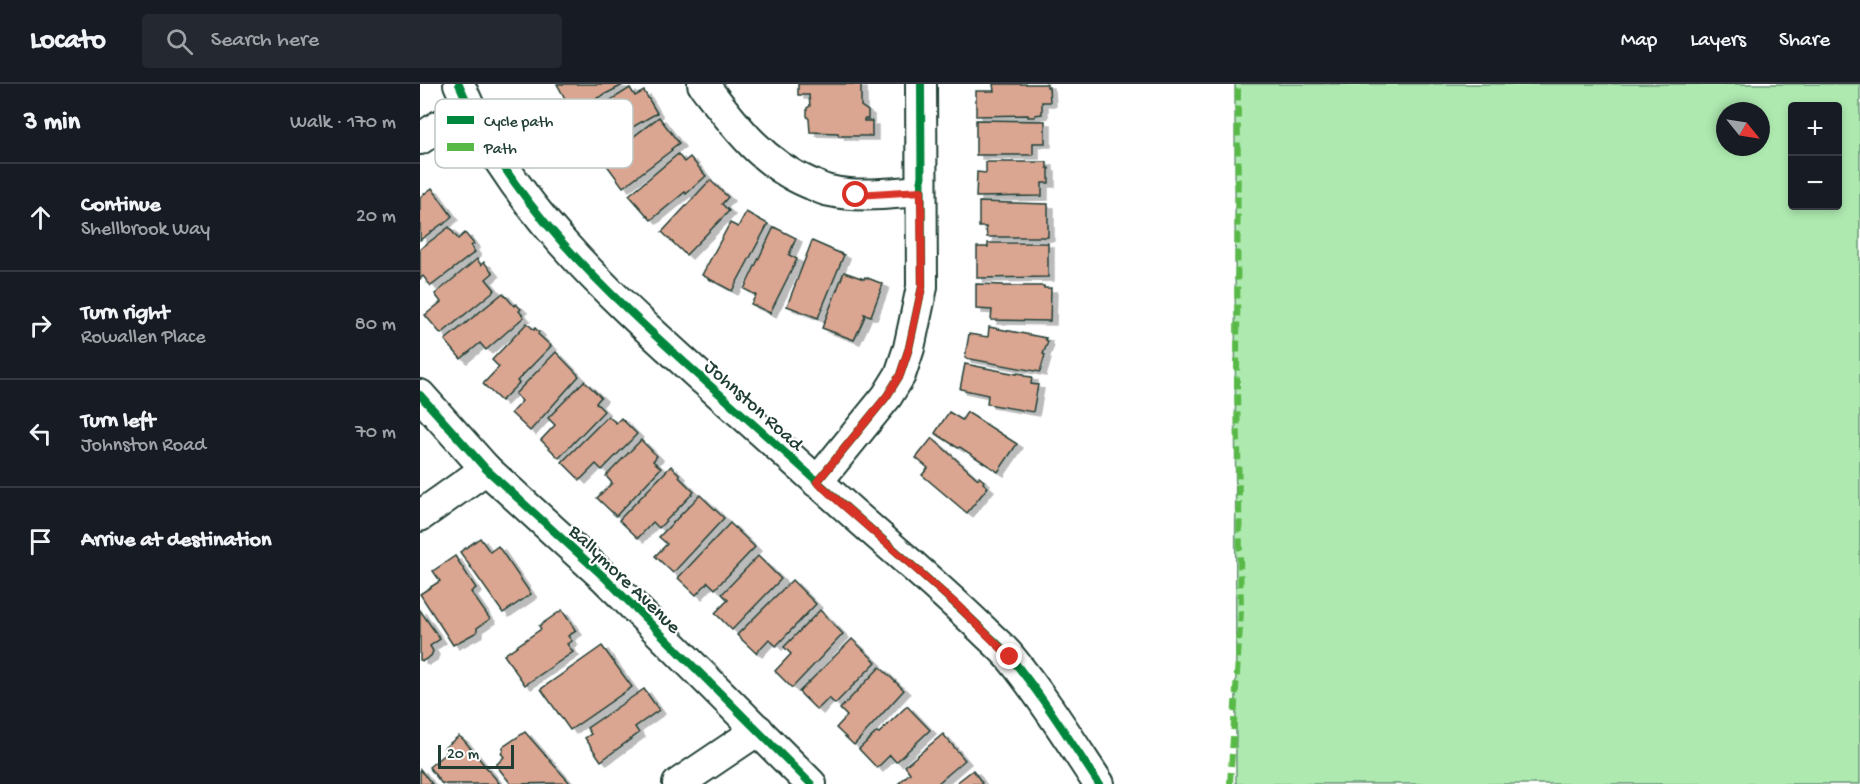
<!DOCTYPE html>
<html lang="en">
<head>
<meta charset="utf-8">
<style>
  body { margin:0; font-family:"Gochi Hand",sans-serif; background:#242831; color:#f1f3f6 }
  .controls { position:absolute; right:18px; top:18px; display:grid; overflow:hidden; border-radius:6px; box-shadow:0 3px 9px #0003 }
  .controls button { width:54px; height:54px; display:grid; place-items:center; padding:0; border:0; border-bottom:2px solid #363941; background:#171b24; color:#f1f3f6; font:30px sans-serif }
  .compass { position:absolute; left:1296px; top:18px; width:54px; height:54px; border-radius:50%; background:#171b24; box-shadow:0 3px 9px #0003; rotate:120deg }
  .scale { position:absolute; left:18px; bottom:15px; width:76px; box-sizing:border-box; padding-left:6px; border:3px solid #1f3d34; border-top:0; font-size:16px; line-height:21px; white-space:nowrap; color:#1f3d34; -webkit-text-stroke:4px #fff; paint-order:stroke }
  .stop { position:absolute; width:18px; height:18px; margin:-14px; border:4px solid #d93025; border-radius:50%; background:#fff }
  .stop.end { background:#d93025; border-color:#fff; box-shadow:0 2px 6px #0008 }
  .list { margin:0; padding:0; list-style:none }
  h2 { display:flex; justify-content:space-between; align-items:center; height:78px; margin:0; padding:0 24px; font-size:26px }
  h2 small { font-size:20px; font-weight:400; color:#9ea1a6 }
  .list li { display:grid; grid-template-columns:39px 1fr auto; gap:18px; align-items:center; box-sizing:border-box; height:108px; padding:0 24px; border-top:2px solid #363941 }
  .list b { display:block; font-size:22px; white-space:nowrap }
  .list p { margin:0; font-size:20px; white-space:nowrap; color:#9ea1a6 }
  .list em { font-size:20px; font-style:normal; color:#9ea1a6 }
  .icon { flex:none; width:33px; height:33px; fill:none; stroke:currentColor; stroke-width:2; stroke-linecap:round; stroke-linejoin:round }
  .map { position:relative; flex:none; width:1440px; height:700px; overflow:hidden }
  header { display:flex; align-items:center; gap:36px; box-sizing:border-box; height:84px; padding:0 30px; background:#171b24; border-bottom:2px solid #363941 }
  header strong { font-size:28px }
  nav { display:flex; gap:33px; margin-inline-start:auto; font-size:21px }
  .search { width:420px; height:54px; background:#242831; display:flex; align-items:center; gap:15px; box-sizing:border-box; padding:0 21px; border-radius:6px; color:#9ea1a6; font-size:22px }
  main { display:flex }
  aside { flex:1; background:#171b24 }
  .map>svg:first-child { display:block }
  .green { fill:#aeeab0; stroke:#669472; stroke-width:1.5; fill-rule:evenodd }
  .building { fill:#dba691; stroke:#1f3d34; stroke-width:1.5; filter:url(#shadow) }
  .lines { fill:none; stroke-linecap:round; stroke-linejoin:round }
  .minor-casing { stroke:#1f3d34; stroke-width:34 }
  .minor { stroke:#fff; stroke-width:30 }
  .quiet { stroke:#58b947; stroke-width:6; stroke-dasharray:12 6; stroke-linecap:butt }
  .cycleway-casing { stroke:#fff; stroke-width:11 }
  .cycleway { stroke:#00873e; stroke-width:8 }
  .route { stroke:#d93025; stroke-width:8 }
  .labels { text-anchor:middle; stroke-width:4.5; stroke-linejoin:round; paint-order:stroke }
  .street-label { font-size:20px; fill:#1f3d34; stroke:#fff }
  .key { fill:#fff; stroke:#bcc5c2; stroke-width:1.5 }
  .key-label { font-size:16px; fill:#1f3d34 }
</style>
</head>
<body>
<header>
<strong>Locato</strong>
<div class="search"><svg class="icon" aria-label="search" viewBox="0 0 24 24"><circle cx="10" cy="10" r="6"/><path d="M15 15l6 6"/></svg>Search here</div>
<nav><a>Map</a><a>Layers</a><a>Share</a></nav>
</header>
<main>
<aside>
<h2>3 min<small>Walk · 170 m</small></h2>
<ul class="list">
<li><svg class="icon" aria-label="ahead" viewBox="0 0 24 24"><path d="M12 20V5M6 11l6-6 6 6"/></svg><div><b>Continue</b><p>Shellbrook Way</p></div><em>20 m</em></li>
<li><svg class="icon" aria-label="right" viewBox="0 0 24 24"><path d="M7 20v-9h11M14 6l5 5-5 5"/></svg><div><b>Turn right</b><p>Rowallen Place</p></div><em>80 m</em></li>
<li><svg class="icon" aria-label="left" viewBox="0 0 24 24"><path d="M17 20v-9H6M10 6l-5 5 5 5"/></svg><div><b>Turn left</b><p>Johnston Road</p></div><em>70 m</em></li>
<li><svg class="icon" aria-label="arrive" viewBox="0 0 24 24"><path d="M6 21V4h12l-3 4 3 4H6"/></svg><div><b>Arrive at destination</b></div></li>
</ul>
</aside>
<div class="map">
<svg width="1440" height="700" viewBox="0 0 1440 700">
  <defs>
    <filter id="shadow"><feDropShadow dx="6" dy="4" stdDeviation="0" flood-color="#0004"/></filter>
  </defs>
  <rect width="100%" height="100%" fill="#fff"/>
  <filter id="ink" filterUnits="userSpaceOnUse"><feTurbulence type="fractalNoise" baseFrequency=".0167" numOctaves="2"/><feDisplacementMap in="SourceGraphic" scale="12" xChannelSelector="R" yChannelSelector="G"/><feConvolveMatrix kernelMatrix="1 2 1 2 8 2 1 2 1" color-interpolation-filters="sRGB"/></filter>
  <g filter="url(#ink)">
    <path class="green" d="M815 0H1440V700H816ZM1418 22V122H1372V22ZM1305 27H1341V63H1305Z"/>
    <g class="building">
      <polygon points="137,0 205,0 152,27"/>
      <polygon points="378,0 441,0 441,22 448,27 448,35 444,35 444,37 452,37 452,52 419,52 418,49 390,48 389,35 387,32 387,24 390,22 389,11 378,11"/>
      <polygon points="573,0 627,0 627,3 629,3 630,18 622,18 622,30 615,31 615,33 608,33 608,31 556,32 556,7 574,7"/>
      <polygon points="210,4 215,12 224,7 237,29 192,55 193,57 187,60 186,59 180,62 173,52 168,55 160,43 162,42 159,36"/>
      <polygon points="239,33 259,59 251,65 252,66 203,103 183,76"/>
      <polygon points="556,36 625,37 625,59 613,59 613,71 556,71"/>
      <polygon points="258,70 264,78 270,73 286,92 266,110 265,108 231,136 209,111"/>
      <polygon points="566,78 627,78 627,84 629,84 629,99 622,99 622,112 556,113 557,88 566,89"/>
      <polygon points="290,96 308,113 302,120 309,127 266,171 242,148"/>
      <polygon points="12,104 32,132 23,141 22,140 0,156 0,113"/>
      <polygon points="559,118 628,120 628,153 567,153 566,143 559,143"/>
      <polygon points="326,128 348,140 312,207 282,191 310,139 318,143"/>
      <polygon points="29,143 38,155 45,149 54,160 51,162 55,168 11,202 3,192 0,195 0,165"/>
      <polygon points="354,143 376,154 369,171 377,175 350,229 331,220 336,211 324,205"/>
      <polygon points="392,157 424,171 398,234 367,222"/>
      <polygon points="568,159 628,159 628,193 557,194 557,163 568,163"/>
      <polygon points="57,175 61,181 64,178 73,189 66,195 75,206 21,250 5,231 21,218 15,210"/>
      <polygon points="424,188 444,195 445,193 463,200 451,232 444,230 445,232 442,239 434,256 402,244"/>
      <polygon points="556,200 583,201 583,202 624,202 624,204 631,204 630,237 571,236 572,226 556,225"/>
      <polygon points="83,209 94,222 96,220 101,225 99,227 104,233 66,266 60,259 41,275 25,256"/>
      <polygon points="107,239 114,246 115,244 119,248 118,250 131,262 97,297 99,299 81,317 63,300 79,283 72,276"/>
      <polygon points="569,243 626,254 625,255 628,258 623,270 625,271 620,288 545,274 549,250 568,253"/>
      <polygon points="136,268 159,292 110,347 91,329 102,317 95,310"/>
      <polygon points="545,280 597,290 597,289 604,290 604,292 612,293 611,300 618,301 613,328 567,320 568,311 540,305"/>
      <polygon points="164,297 181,313 176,319 184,327 139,374 121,356 135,341 128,334"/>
      <polygon points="529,328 542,336 547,328 597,360 578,388 540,363 538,364 515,349"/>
      <polygon points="188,332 196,339 201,334 217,350 182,386 176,380 160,396 142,378"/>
      <polygon points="512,354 558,395 559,393 564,397 563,399 568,403 547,429 502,391 508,384 496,374"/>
      <polygon points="221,356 237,372 233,377 241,384 196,432 177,414 192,399 186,392"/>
      <polygon points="251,382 260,391 259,393 274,408 239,444 233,438 218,454 199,436"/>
      <polygon points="280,411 304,434 253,489 235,472 247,460 239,453"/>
      <polygon points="310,439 335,463 295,505 288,498 276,511 258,494"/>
      <polygon points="60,454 70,468 78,462 111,510 83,529 40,468"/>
      <polygon points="35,472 56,504 51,508 70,535 57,544 57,548 33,561 0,510 20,497 13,487"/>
      <polygon points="338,472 361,495 312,546 295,529 308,516 302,510"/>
      <polygon points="372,496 396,520 356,562 349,555 336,569 317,551"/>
      <polygon points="0,526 20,555 10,562 13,567 11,572 3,577 0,576"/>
      <polygon points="142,526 156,547 148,552 152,557 147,560 153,568 105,601 84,571 121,545 119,542"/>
      <polygon points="400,526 423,550 372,604 355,587 371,570 364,563"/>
      <polygon points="432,555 456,578 415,620 409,614 397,626 379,608"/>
      <polygon points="182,562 212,603 150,646 121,605"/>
      <polygon points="460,583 484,606 434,661 416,644 427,632 420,625"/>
      <polygon points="224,605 239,626 215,643 219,649 181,677 165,654 171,650 167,644"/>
      <polygon points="487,622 510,646 476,678 470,671 457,684 439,665 457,648 459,649"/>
      <polygon points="105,648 132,679 150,699 91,700 76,681 84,673 81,669 83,667 83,663"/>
      <polygon points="523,650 545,676 517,700 478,700 490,689 485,682"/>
      <polygon points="39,652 43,655 80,700 22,700 9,683 27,668 24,664"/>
      <polygon points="0,685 12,700 0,700"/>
      <polygon points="553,686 562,699 561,700 535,700"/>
    </g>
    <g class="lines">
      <defs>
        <g id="minor">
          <path d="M39 0C90 122 189 210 285 297 346 351 406 406 468 460 500 488 533 517 564 547 573 556 583 564 591 574 623 613 651 658 679 700"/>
          <path d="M283 0C313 39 341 79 389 99 396 102 403 106 410 107 440 114 471 109 501 107"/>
          <polyline points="0,55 19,42 51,27"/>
          <polyline points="0,311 66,385 184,493 391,700"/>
          <polyline points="397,398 467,312 480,291 489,264 502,203 501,0"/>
          <polyline points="0,432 66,385"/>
          <polyline points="258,700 338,646"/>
        </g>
      </defs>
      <use href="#minor" class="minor-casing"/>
      <use href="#minor" class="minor"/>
      <polyline class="quiet" points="810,700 821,527 817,303 818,0"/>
      <defs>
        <g id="cycleway">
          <path d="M39 0C90 122 189 210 285 297 346 351 406 406 468 460 500 488 533 517 564 547 573 556 583 564 591 574 623 613 651 658 679 700"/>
          <polyline points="0,311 66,385 184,493 391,700"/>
          <polyline points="397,398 467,312 480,291 489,264 502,203 501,0"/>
        </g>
      </defs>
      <use href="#cycleway" class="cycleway-casing"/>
      <use href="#cycleway" class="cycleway"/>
    </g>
  </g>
  <g class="lines" filter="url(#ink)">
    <polyline class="route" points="436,111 501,107 502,203 489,264 480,291 467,312 397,398 538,522 590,573"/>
  </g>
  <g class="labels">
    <g class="street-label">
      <text transform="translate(335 320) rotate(42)" y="7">Johnston Road</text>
      <text transform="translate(206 494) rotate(44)" y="7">Ballymore Avenue</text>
    </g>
  </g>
  <rect x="15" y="15" width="198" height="69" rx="9" class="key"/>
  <rect x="27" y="32" width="27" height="8" fill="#00873e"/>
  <rect x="27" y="59" width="27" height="8" fill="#58b947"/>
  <g class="key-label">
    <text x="64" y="42">Cycle path</text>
    <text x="64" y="69">Path</text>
  </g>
</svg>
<div class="controls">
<button>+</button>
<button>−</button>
</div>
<svg class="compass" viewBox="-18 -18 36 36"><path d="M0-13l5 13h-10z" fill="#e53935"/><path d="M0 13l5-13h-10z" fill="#9ea1a6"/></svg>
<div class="scale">20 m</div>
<div class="stop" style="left:436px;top:111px"></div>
<div class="stop end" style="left:590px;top:573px"></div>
</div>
</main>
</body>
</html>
